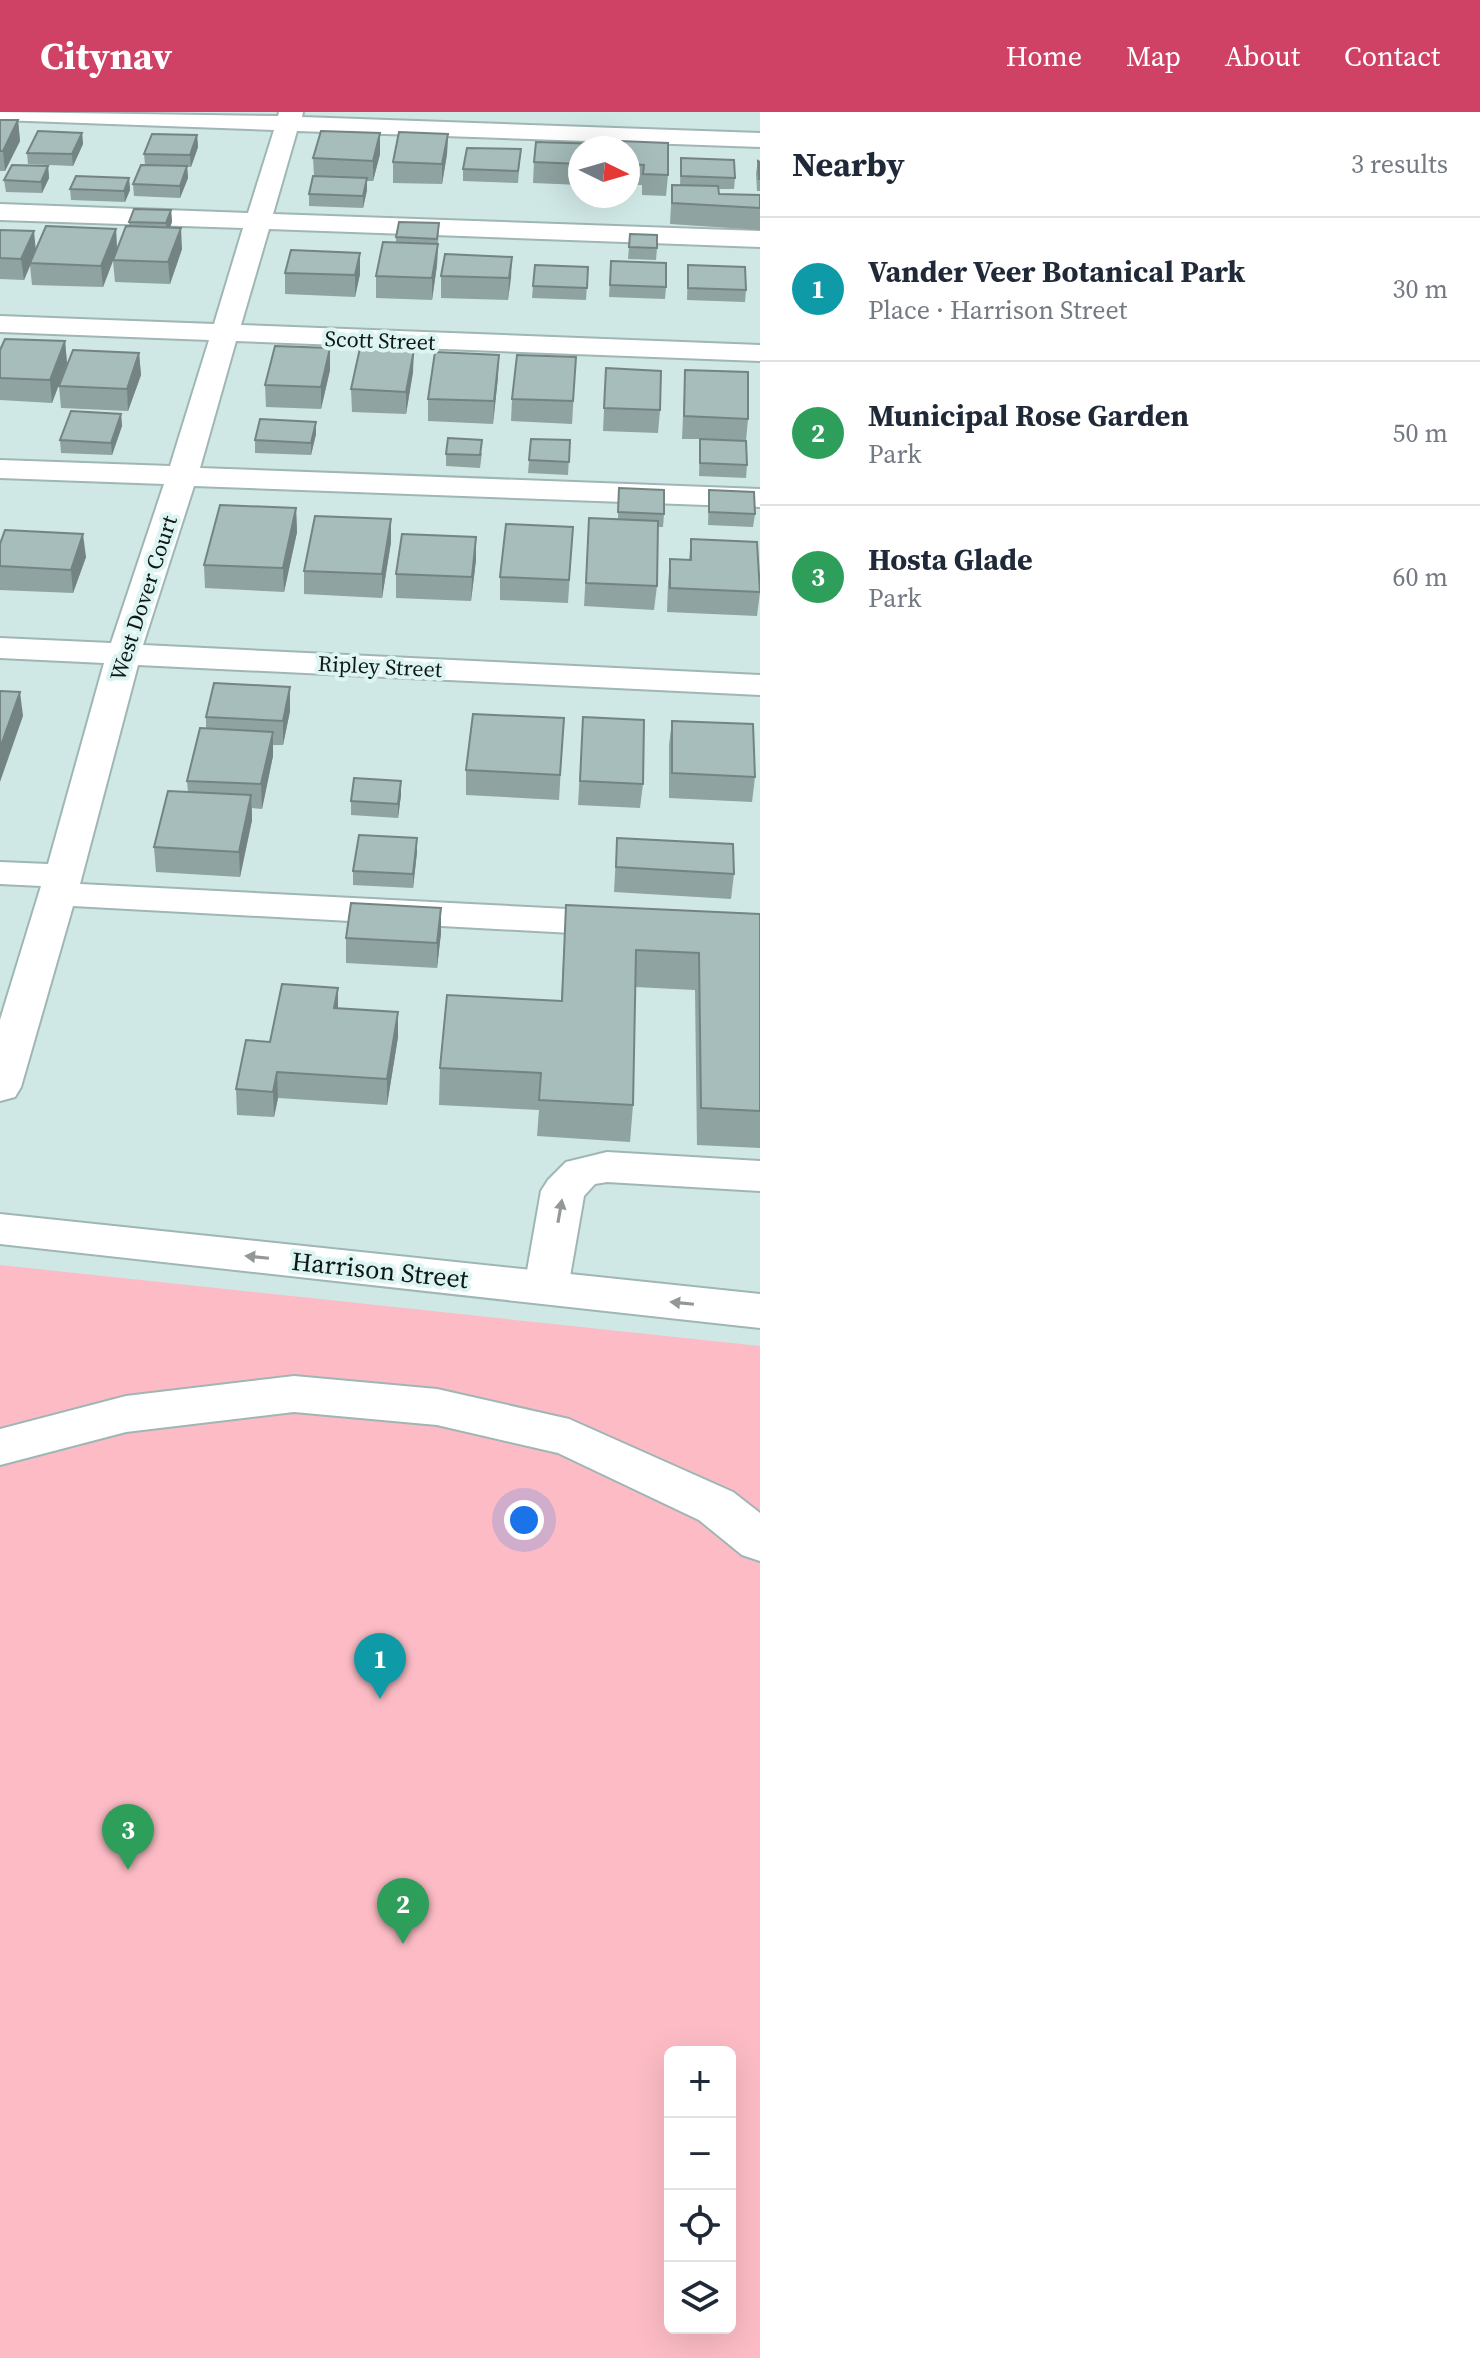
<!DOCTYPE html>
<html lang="en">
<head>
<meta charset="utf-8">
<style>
  body { margin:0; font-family:"Source Serif 4",serif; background:#f6f6f7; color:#1f2937 }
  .controls { position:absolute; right:24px; bottom:24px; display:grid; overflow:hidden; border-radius:12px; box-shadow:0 8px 32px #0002 }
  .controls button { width:72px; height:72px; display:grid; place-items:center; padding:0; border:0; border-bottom:2px solid #e0e1e3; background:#fff; color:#1f2937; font:40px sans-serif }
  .compass { position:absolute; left:568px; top:24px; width:72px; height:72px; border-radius:50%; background:#fff; box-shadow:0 8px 32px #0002; rotate:95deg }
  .you { position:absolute; left:524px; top:1408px; width:28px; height:28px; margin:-20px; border:6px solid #fff; border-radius:50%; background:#1a73e8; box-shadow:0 0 0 12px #1a73e833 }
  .badge { display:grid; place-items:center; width:52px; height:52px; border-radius:50%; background:#d04166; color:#fff; font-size:26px; font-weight:700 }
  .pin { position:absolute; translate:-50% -66px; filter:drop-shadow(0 2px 4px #0008) }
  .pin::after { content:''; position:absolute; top:42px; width:28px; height:24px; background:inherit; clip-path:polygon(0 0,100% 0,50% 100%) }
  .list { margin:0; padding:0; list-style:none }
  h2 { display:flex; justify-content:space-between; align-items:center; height:104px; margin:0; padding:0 32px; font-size:34px }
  h2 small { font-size:26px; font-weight:400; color:#747a83 }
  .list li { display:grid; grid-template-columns:52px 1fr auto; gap:24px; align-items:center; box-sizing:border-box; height:144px; padding:0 32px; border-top:2px solid #e0e1e3 }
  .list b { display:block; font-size:30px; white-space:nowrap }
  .list p { margin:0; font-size:26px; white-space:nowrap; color:#747a83 }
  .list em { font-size:26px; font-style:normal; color:#747a83 }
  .icon { flex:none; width:44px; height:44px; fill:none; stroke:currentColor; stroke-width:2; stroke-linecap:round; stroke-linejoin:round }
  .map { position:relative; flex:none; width:760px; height:2246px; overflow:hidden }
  header { display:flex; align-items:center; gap:48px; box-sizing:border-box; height:112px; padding:0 40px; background:#d04166; color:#fff }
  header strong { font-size:38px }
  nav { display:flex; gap:44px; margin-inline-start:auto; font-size:28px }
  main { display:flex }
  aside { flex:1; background:#fff }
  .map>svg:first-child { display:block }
  .green { fill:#fdbcc5; fill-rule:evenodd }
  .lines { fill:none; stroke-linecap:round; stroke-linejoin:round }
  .minor-casing { stroke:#9fb6b4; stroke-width:4 }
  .highway-casing { stroke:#9fb6b4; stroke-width:4 }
  .minor { fill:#fff; fill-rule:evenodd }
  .highway { fill:#fff; fill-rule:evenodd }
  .wall { fill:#8fa3a1 }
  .shaded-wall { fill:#748483 }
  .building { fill:#a6bdbb; stroke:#748483; stroke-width:2 }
  .oneway { fill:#939797 }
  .labels { text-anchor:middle; stroke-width:8; stroke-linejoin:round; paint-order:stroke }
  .far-street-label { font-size:22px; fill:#0f1817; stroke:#dcf5f2 }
  .street-label { font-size:26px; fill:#0f1817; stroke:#dcf5f2 }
</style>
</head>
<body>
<header>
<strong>Citynav</strong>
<nav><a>Home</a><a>Map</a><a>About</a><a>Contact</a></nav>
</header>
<main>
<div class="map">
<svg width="760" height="2246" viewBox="0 0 760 2246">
  <rect width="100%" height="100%" fill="#cfe7e5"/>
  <path class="green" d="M0 1153 760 1234V2246H0ZM670 1940H730V2216H670Z"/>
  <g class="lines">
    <defs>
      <g id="minor">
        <polygon points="0,0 278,4 279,0 303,0 302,5 760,21 760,35 297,19 273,102 760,119 760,135 269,117 241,213 760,233 760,249 236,229 200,356 760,377 760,395 194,374 143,533 760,563 760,583 138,553 80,772 626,800 640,804 645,812 640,820 626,824 73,794 21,975 15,985 0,989 0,908 41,774 0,772 0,750 48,752 104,551 0,546 0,526 111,531 164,372 0,366 0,348 170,354 209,228 0,220 0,204 214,212 243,116 0,108 0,92 248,101 274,18 0,8"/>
        <polygon points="607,1040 760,1049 760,1079 607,1070 595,1072 584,1084 568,1176 562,1187 546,1192 530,1187 524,1176 541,1079 548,1068 566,1050"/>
        <polygon points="294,1264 437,1277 569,1307 733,1380 760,1401 760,1449 742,1443 699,1408 558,1341 437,1313 294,1300 126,1320 0,1353 0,1317 126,1284"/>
      </g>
      <polygon id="highway" points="0,1102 760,1182 760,1216 0,1132"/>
    </defs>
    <use href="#minor" class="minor-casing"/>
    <use href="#highway" class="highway-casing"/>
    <use href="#minor" class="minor"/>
    <use href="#highway" class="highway"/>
  </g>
  <g class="wall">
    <polygon points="0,8 18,8 20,29 5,59 0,59"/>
    <polygon points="82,21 83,32 73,54 28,52 27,41"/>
    <polygon points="448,22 447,42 442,72 393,71 393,50"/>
    <polygon points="197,23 198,35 191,55 187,55 188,66 180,86 134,84 133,72 145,53 144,42"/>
    <polygon points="580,36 580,73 533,71 534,50"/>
    <polygon points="628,36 668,63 666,84 642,83 642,73 628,73"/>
    <polygon points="521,37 518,71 463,69 463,57"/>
    <polygon points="380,42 373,69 367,69 367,78 363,96 309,94 309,82 314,64 313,46"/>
    <polygon points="681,46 735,66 734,77 718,77 719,82 760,83 760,118 670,112 672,73 680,73"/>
    <polygon points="758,49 760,50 760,79 757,79 756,61"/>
    <polygon points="48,54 49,66 42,81 6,80 4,68"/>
    <polygon points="129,66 130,78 125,90 71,88 70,77"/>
    <polygon points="171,98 172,110 170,115 182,137 170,172 115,170 113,149 103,175 32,173 30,153 24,168 0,167 0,118 36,138 116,117 117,137 129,114 129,110"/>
    <polygon points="439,111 437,153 432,188 376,186 376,164 396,130 396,125"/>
    <polygon points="630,122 657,136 656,148 628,147"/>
    <polygon points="360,141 360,162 355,185 285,182 285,161"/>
    <polygon points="512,145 508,188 441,186 441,164"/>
    <polygon points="611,149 666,175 665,187 609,185"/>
    <polygon points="688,153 746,178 745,190 687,188"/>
    <polygon points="588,155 586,188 532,186 533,174"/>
    <polygon points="65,229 67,251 52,291 0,288 0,238"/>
    <polygon points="330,236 330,258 321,297 266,295 265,273"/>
    <polygon points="139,241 141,263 128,299 61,296 59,274"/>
    <polygon points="576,245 572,312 511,309 512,287"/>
    <polygon points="606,256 660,298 658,321 603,319"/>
    <polygon points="685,258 748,307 746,329 747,353 746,366 699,364 700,327 682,327"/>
    <polygon points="413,260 406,302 352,300 351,277"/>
    <polygon points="498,265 493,312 428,309 428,287"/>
    <polygon points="121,302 122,314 112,343 61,341 60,328"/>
    <polygon points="316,310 316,322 311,343 255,341 255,328"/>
    <polygon points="531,327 570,328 568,363 528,361"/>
    <polygon points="482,341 480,356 446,354 446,342"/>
    <polygon points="619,376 664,402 663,415 657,415 657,474 654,498 584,494 589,406 618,407"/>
    <polygon points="709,378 755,402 753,415 708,413"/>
    <polygon points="296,396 297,420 284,480 205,476 204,453"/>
    <polygon points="391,407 391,430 382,486 304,482 304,459"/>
    <polygon points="573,415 568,491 500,488 500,465"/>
    <polygon points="691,427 760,480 757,504 667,500 668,471 670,447 689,448"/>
    <polygon points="0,432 86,445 73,481 0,478"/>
    <polygon points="476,448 471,489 396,486 396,462"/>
    <polygon points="290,599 283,633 273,633 273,644 262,697 252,696 252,708 240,765 156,760 154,735 188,680 187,669 206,617 206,605"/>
    <polygon points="583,605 643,672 640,696 578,693"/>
    <polygon points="564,606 559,688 466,683 466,658"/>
    <polygon points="672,609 755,665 752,690 669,686 669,633"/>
    <polygon points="401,669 401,683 398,706 351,703 351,689"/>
    <polygon points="617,726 734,762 731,787 614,780"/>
    <polygon points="417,740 413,776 353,773 353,759"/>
    <polygon points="566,793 760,802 760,1036 697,1033 695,878 635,875 633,993 630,1030 537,1024 539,998 439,993 440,956 561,889"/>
    <polygon points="441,821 437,856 346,851 346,826"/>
    <polygon points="338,896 398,925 387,993 278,986 274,1005 237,1003 236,977 270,930"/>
  </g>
  <g class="shaded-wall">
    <polygon points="18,8 20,29 5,59 3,39"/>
    <polygon points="82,21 83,32 73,54 72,42"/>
    <polygon points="380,21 380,42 373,69 373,49"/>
    <polygon points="448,22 447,42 442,72 442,52"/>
    <polygon points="197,23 198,35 191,55 190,43"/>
    <polygon points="48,54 49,66 42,81 41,70"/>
    <polygon points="187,54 188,66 180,86 180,74"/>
    <polygon points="129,66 130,78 125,90 124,79"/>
    <polygon points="367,66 367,78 363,96 363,84"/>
    <polygon points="171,98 172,110 167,123 166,111"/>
    <polygon points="181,116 182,137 170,172 168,150"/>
    <polygon points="116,117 117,138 103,175 101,154"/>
    <polygon points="34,119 36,140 24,168 21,147"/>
    <polygon points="438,132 437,153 432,188 432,166"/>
    <polygon points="360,141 360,162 355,185 355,163"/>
    <polygon points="512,145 511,166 508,188 509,166"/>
    <polygon points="65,229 67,251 52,291 50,268"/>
    <polygon points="330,236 330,258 321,297 321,275"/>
    <polygon points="414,238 413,260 406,302 406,280"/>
    <polygon points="139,241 141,263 128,299 127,277"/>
    <polygon points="499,243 498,265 493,312 494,289"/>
    <polygon points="121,302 122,314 112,343 111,331"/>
    <polygon points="316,310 316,322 311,343 311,331"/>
    <polygon points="296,396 297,420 284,480 283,456"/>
    <polygon points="391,407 391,430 382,486 382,462"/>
    <polygon points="83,422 86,445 73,481 71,458"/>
    <polygon points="476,425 476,448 471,489 472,465"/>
    <polygon points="290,575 290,599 283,633 283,609"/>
    <polygon points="20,580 23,604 0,670 0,636"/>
    <polygon points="273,620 273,644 262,697 261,672"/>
    <polygon points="401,669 401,683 398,706 398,692"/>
    <polygon points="251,683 252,708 240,765 239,740"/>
    <polygon points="417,726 417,740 413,776 413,762"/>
    <polygon points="441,796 441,821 437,856 437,831"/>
    <polygon points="338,876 338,901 334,896"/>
    <polygon points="398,900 398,925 387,993 387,967"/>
    <polygon points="277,960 278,986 274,1005 273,980"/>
  </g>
  <g class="building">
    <polygon points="0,8 18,8 3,39 0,39"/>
    <polygon points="38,19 82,21 72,42 27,41"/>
    <polygon points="321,19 380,21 373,49 313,46"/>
    <polygon points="399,20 448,22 442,52 393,50"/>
    <polygon points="152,22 197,23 190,43 144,42"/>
    <polygon points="619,29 668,31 668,63 643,62 644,53 628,52 628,36 619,36"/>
    <polygon points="536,30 601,32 601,36 580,36 580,52 534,50"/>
    <polygon points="467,36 521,37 518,59 463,57"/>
    <polygon points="681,46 734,48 735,66 681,64"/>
    <polygon points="758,49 760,50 760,67 759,67"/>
    <polygon points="12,53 48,54 41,70 4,68"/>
    <polygon points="141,53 187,54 180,74 133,72"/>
    <polygon points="76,64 129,66 124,79 70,77"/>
    <polygon points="313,64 367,66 363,84 309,82"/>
    <polygon points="672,73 718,74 719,82 760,83 760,96 672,91"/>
    <polygon points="134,97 171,98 166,111 129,110"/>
    <polygon points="399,110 439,111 437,127 396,125"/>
    <polygon points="46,114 116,117 101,154 30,151"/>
    <polygon points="126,114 181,116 168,150 113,148"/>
    <polygon points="0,118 34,119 21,147 0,146"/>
    <polygon points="630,122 657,123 657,136 629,135"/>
    <polygon points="383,130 438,132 432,166 376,164"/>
    <polygon points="291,138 360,141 355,163 285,161"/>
    <polygon points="445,142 512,145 509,166 441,164"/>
    <polygon points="611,149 666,151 666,175 610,173"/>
    <polygon points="535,153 588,155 587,176 533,174"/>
    <polygon points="688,153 745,155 746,178 688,176"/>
    <polygon points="5,227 65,229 50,268 0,266 0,238"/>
    <polygon points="275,234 330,236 321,275 265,273"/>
    <polygon points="360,236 414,238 406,280 351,277"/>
    <polygon points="73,238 139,241 127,277 59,274"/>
    <polygon points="435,240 499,243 494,289 428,287"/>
    <polygon points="517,243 576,245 573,289 512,287"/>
    <polygon points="606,256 661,259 660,298 604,296"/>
    <polygon points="685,258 748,260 748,307 684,304"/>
    <polygon points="71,299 121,302 111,331 60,328"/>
    <polygon points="260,307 316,310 311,331 255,328"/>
    <polygon points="448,326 482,328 480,343 446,342"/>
    <polygon points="531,327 570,328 569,350 529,348"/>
    <polygon points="700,327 746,329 747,353 700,351"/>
    <polygon points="619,376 664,378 664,402 618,400"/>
    <polygon points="709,378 754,380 755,402 709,400"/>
    <polygon points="220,393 296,396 283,456 204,453"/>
    <polygon points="315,404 391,407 382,462 304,459"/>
    <polygon points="589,406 658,409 657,474 586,471"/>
    <polygon points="506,412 573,415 569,468 500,465"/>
    <polygon points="5,418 83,422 71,458 0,454 0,432"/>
    <polygon points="402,422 476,425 472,465 396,462"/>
    <polygon points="691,427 757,430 760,480 670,476 670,447 691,448"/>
    <polygon points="214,571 290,575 283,609 206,605"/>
    <polygon points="0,579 20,580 0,636"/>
    <polygon points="473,602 564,606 560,663 466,658"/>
    <polygon points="583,605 644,608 643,672 580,669"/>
    <polygon points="672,609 753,612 755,665 672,661"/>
    <polygon points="200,616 273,620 261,672 187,669"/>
    <polygon points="354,666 401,669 398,692 351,689"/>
    <polygon points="168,679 251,683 239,740 154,735"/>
    <polygon points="359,723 417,726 413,762 353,759"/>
    <polygon points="617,726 733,732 734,762 616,755"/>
    <polygon points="351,791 441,796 437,831 346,826"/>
    <polygon points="566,793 760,802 760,999 701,996 699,841 636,838 633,993 539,988 541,961 440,956 447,883 562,889"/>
    <polygon points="282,872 338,876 334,896 398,900 387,967 277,960 273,980 236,977 246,928 270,930"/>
  </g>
  <defs><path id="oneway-solid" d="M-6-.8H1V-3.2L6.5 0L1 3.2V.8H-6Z" transform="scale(2)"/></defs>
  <g class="oneway">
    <use href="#oneway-solid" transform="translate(560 1099) rotate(-80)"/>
    <use href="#oneway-solid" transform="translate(257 1145) rotate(-174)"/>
    <use href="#oneway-solid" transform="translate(682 1191) rotate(-174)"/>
  </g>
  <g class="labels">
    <g class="far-street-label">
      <text transform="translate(380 228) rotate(2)" y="8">Scott Street</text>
      <text transform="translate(143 486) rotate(-72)" y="8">West Dover Court</text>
      <text transform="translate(380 554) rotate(3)" y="8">Ripley Street</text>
    </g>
    <g class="street-label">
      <text transform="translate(380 1158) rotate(6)" y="9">Harrison Street</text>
    </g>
  </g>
</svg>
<div class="controls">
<button>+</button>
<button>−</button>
<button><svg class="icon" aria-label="locate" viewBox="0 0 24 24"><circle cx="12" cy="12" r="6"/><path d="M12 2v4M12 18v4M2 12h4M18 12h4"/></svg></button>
<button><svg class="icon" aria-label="layers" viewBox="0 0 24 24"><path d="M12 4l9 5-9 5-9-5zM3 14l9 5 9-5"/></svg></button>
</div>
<svg class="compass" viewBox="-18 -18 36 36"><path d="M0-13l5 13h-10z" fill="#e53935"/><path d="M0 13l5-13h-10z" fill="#747a83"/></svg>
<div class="you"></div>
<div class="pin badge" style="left:380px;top:1587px;background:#0f9aa8">1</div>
<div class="pin badge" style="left:403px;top:1832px;background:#2e9e5b">2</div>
<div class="pin badge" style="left:128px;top:1758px;background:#2e9e5b">3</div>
</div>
<aside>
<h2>Nearby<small>3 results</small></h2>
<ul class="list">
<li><span class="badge" style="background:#0f9aa8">1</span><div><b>Vander Veer Botanical Park</b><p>Place · Harrison Street</p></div><em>30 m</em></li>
<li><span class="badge" style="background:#2e9e5b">2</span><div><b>Municipal Rose Garden</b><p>Park</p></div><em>50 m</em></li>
<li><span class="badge" style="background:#2e9e5b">3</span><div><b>Hosta Glade</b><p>Park</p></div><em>60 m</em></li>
</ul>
</aside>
</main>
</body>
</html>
